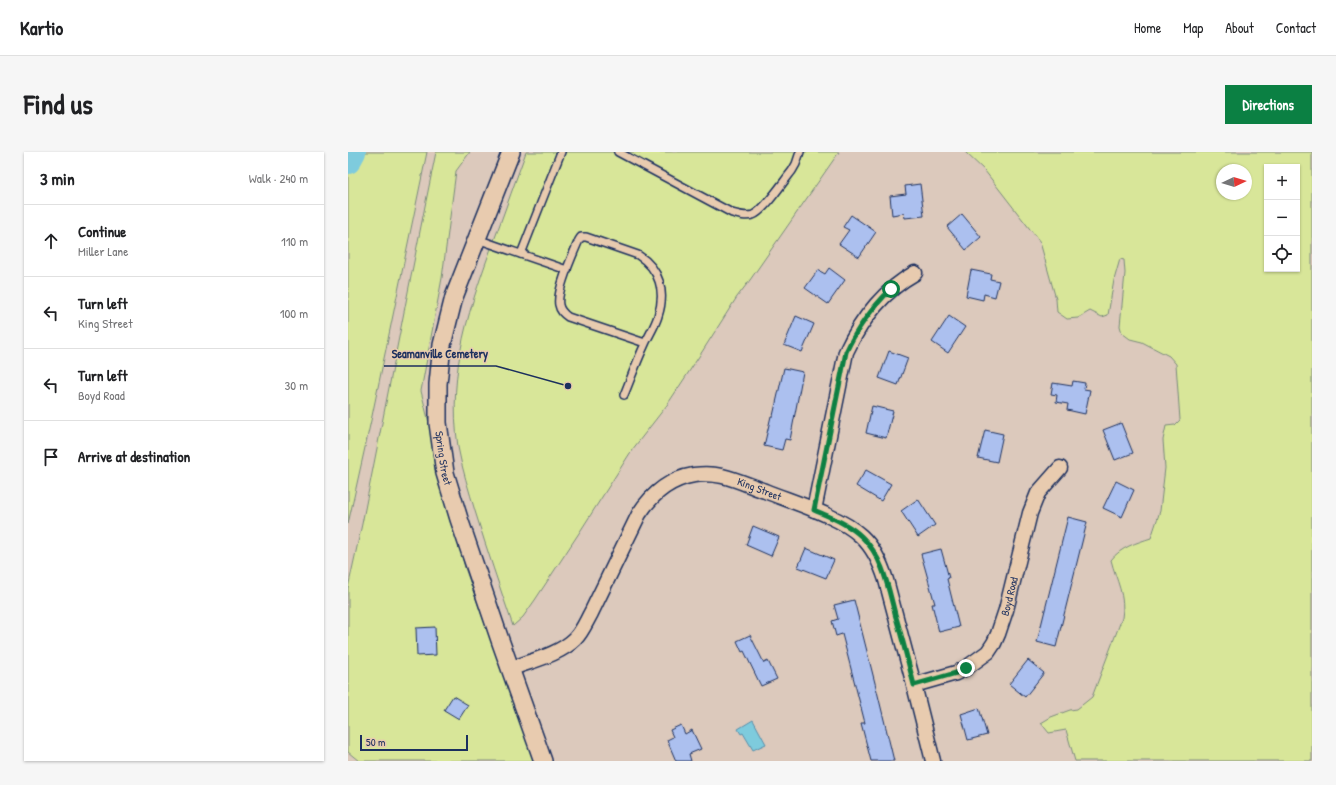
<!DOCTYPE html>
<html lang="en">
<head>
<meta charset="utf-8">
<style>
  body { margin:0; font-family:"Patrick Hand",sans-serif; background:#f6f6f6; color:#202124 }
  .controls { position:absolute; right:12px; top:12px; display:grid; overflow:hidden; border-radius:0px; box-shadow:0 1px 3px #0004 }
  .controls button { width:36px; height:36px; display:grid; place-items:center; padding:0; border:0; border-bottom:1px solid #e0e0e0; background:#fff; color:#202124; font:20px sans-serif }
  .compass { position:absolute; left:868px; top:12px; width:36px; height:36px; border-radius:50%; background:#fff; box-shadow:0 1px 3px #0004; rotate:86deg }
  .scale { position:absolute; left:12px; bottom:10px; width:108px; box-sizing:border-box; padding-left:4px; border:2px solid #1b2f5e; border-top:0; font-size:11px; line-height:14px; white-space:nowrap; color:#1b2f5e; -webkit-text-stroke:3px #e8cbaf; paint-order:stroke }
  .stop { position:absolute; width:12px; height:12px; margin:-9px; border:3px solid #0b8043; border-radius:50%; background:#fff }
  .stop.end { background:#0b8043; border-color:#fff; box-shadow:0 1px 4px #0008 }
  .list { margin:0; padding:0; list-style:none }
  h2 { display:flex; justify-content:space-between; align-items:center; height:52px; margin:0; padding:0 16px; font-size:17px }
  h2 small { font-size:13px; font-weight:400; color:#757577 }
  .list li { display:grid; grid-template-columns:26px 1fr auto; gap:12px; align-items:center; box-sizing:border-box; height:72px; padding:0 16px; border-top:1px solid #e0e0e0 }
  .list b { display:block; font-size:15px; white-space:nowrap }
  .list p { margin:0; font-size:13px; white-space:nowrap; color:#757577 }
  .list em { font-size:13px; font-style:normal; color:#757577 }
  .icon { flex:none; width:22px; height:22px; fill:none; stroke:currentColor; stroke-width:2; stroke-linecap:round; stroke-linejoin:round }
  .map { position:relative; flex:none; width:964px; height:609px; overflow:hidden; border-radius:0px }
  header { display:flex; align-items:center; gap:24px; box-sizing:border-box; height:56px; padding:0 20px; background:#fff; border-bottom:1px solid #e0e0e0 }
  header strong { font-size:19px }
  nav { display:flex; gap:22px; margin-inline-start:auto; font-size:14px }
  .intro { display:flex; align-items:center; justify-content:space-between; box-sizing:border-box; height:96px; padding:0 24px }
  h1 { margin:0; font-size:28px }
  .button { padding:10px 18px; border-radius:0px; background:#0b8043; color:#fff; font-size:14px; font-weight:700 }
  main { display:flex; gap:24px; padding:0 24px }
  aside { flex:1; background:#fff; border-radius:0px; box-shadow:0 1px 3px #0004 }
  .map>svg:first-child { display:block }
  .green { fill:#d8e699; stroke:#7a8a7c; fill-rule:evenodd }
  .water { fill:#7ecbdd; stroke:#568daa }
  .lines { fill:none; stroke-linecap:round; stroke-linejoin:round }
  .river { stroke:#7ecbdd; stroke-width:26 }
  .building { fill:#acc0ef; stroke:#1b2f5e }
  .service-casing { stroke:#1b2f5e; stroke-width:10 }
  .minor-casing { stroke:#1b2f5e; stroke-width:17 }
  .tertiary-casing { stroke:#1b2f5e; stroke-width:20 }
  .service { stroke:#e8cbaf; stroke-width:7 }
  .minor { stroke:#e8cbaf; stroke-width:14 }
  .tertiary { stroke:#e8cbaf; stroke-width:17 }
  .route { stroke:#0b8043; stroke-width:5 }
  .labels { text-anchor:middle; stroke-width:3; stroke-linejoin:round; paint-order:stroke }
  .street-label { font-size:11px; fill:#1b2f5e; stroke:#e8cbaf }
  .leader { fill:none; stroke:#1b2f5e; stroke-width:1.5 }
  .callout-dot { fill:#1b2f5e; stroke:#e8cbaf; stroke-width:1.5 }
  .callout-label { font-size:12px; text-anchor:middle; font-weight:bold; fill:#1b2f5e; stroke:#e8cbaf; stroke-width:3; stroke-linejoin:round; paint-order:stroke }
</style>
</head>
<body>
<header>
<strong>Kartio</strong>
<nav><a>Home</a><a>Map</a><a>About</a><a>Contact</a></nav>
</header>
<div class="intro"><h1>Find us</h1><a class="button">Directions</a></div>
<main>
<aside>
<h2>3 min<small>Walk · 240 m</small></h2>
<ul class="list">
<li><svg class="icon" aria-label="ahead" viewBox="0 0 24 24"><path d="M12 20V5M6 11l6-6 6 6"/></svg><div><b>Continue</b><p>Miller Lane</p></div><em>110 m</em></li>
<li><svg class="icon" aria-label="left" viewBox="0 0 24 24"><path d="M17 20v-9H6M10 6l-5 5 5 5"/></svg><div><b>Turn left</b><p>King Street</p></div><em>100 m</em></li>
<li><svg class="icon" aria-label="left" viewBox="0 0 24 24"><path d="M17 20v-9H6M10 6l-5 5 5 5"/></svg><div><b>Turn left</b><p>Boyd Road</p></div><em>30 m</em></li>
<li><svg class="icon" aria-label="arrive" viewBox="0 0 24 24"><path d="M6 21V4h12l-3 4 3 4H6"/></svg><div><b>Arrive at destination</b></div></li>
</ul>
</aside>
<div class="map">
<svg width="964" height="609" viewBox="0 0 964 609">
  <rect width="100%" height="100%" fill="#dcc9bc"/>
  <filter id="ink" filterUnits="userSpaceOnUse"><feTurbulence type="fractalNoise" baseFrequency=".025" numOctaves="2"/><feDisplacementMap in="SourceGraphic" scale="8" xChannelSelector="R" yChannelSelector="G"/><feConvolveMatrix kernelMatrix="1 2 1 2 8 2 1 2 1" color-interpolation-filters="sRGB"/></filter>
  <g filter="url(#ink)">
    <g class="green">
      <polygon points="0,0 79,0 24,264 0,372"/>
      <polygon points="88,0 122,0 108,19 94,126 73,239 117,416 186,609 11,609 0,600 0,436 14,372 77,54"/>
      <path d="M178 0H491L402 128 389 145 352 203 319 253 284 298 233 378 187 448 175 465 165 474C152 436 139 398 127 359 121 338 114 317 110 295 99 218 122 153 148 83 158 55 168 28 178 0Z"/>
      <path d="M617 0H964V609H727L718 578 701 581 693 571 703 565 722 558 729 557 744 545 774 466C778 444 768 428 763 408 773 395 788 391 803 386L812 359 817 316 815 288 818 274 827 273 832 268 828 212 821 204 794 190 782 187 774 181 772 174 777 121 776 108 772 107 766 128 760 163 754 165 742 159 730 166 719 167 709 160 708 147 692 90 637 19ZM919 15H949V117H919ZM874 18H898V42H874Z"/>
    </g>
    <polygon class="water" points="405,568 418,592 405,598 395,581 393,582 390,577"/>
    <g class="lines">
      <polyline class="river" points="0,9 5,0"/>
    </g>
    <g class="building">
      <polygon points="572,32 576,64 557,66 556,61 544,63 542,44 558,42 557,34"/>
      <polygon points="614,62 633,85 618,98 599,75"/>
      <polygon points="503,63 528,80 511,105 491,92 501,78 495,75"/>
      <polygon points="481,116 497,128 480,152 457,136 470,118 477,122"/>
      <polygon points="623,118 643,122 642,127 651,129 647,145 636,142 635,148 618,144"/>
      <polygon points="448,164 466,172 454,200 436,193"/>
      <polygon points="601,164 617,175 600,201 584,190"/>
      <polygon points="541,199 560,206 550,233 531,226"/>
      <polygon points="436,216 455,220 442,288 437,287 434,298 416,294 423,264 425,264"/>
      <polygon points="725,229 737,231 736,237 742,238 737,262 719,258 720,252 708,250 709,243 703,242 705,231 724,234"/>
      <polygon points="524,254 545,259 538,286 518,281"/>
      <polygon points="773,271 785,301 767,308 755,278"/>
      <polygon points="637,278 655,282 649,310 630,306"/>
      <polygon points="518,318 543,332 533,349 508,334"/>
      <polygon points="768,329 786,338 774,365 755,356"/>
      <polygon points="570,347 587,373 570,385 553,359"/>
      <polygon points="720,365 739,370 708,495 689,490"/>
      <polygon points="405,374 431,385 423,404 398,393"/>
      <polygon points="458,396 486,408 478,426 450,415"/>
      <polygon points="593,397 601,426 599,427 611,475 591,480 584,452 587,452 573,402"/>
      <polygon points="506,448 528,535 546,609 523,609 513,571 517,571 494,482 488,484 484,469 490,467 486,453"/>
      <polygon points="87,475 88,503 69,504 68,476"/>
      <polygon points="402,483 416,511 420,509 429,527 413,534 396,499 394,500 389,489"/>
      <polygon points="680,508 696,521 677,545 661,532"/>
      <polygon points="105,544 120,553 111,567 96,558"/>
      <polygon points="631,556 639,583 620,588 613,562"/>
      <polygon points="333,573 337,582 344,578 353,597 341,602 343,609 328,609 319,588 325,585 322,578"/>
    </g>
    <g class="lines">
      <defs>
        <g id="service">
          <path d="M270 0 384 61C391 63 398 65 405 63 417 58 435 30 444 19L448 12 452 0"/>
          <polyline points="129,87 219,118"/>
          <polyline points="173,102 213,0"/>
          <path d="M276 243C283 226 289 209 297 192 301 183 307 174 310 164 318 140 312 117 290 103L238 85H233L231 88C225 102 208 139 211 153 212 159 216 162 220 165L297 191"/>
        </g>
        <g id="minor">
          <path d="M466 358 498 200C513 168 535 139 567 121"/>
          <path id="s1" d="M162 517C182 509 211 503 227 487 234 480 238 470 243 461L291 362C304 342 322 327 346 323 355 322 365 322 374 324 388 327 403 334 417 339 444 350 492 364 513 384 526 396 533 412 538 428L566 533 585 609"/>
          <path id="s2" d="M566 533 608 521 618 516 640 500 646 491 650 482 658 458 682 361 690 341 712 316"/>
        </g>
        <g id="tertiary">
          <path id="s3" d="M163 0 106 145 94 193 90 232V271L97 321 111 367 152 488 195 609"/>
        </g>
      </defs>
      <use href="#service" class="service-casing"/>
      <use href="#minor" class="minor-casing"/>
      <use href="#tertiary" class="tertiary-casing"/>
      <use href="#service" class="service"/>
      <use href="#minor" class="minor"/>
      <use href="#tertiary" class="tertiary"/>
    </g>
  </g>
  <g class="lines" filter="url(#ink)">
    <path class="route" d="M543 137C524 156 509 176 498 200L466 358C482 365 501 372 514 385 535 405 540 435 547 462 554 485 560 509 566 533L608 521 618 516"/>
  </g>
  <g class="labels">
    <g class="street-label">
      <text dy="4" stroke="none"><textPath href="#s3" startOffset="319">Spring Street</textPath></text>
      <text dy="4" stroke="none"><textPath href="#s1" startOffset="350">King Street</textPath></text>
      <text dy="4" stroke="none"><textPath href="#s2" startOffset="142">Boyd Road</textPath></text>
    </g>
  </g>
  <path class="leader" d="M220 234L148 214H36"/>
  <circle class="callout-dot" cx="220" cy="234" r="4"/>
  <g class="callout-label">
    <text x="92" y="206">Seamanville Cemetery</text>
  </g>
</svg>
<div class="controls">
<button>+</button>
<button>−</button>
<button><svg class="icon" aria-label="locate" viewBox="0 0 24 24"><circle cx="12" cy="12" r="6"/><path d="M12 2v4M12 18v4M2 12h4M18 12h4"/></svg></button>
</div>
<svg class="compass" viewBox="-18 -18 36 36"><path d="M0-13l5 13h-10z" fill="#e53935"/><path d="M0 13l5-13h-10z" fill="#757577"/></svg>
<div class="scale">50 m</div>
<div class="stop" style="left:543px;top:137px"></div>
<div class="stop end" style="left:618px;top:516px"></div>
</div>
</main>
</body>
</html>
